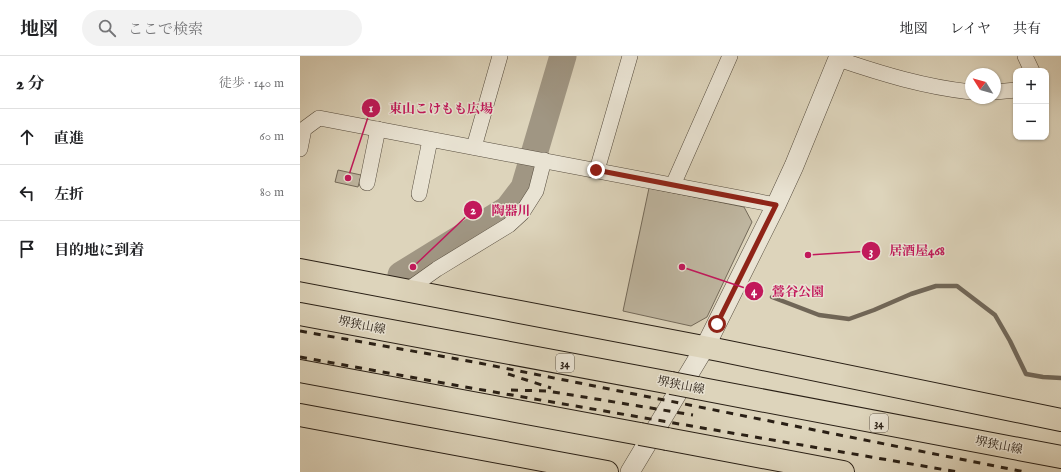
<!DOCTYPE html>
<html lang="ja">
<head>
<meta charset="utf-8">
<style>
  body { margin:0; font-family:"IM FELL English","Noto Serif JP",serif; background:#f2f2f2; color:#202124 }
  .controls { position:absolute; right:12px; top:12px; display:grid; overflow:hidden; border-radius:8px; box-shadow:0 1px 3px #0004 }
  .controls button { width:36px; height:36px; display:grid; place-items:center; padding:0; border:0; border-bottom:1px solid #e0e0e0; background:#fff; color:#202124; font:20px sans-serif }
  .compass { position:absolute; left:665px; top:12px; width:36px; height:36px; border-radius:50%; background:#fff; box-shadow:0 1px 3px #0004; rotate:307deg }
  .stop { position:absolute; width:12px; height:12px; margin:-9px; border:3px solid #8f2418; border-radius:50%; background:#fff }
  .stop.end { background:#8f2418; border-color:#fff; box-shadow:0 1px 4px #0008 }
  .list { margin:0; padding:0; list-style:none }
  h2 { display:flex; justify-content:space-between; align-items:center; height:52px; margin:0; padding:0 16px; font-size:17px }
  h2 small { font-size:13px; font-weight:400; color:#757577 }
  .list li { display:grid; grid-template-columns:26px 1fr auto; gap:12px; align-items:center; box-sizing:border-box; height:56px; padding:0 16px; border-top:1px solid #e0e0e0 }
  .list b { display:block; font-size:15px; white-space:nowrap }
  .list em { font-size:13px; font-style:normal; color:#757577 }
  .icon { flex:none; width:22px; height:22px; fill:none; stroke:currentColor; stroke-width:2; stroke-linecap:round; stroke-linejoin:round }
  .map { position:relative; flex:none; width:761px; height:416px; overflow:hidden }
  header { display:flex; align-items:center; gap:24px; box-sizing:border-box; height:56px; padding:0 20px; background:#fff; border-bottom:1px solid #e0e0e0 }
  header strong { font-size:19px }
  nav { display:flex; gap:22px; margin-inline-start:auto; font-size:14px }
  .search { width:280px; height:36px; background:#f2f2f2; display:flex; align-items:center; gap:10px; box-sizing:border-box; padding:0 14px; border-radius:22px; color:#757577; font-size:15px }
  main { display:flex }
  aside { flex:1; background:#fff }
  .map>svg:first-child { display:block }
  .green { fill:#beb59f; stroke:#746a5a }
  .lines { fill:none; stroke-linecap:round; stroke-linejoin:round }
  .stream { stroke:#706657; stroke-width:4.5 }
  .river { stroke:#a09683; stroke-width:27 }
  .minor-casing { stroke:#564c3e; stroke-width:16 }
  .tertiary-casing { stroke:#564c3e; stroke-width:20 }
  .primary-casing { stroke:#291f15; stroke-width:24 }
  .minor { stroke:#e9e3d3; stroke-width:15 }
  .tertiary { stroke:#e9e3d3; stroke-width:19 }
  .primary { stroke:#ddd4bb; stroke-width:22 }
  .rail { stroke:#291f15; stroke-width:3; stroke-dasharray:7 7; stroke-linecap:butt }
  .primary-bridge-casing { stroke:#291f15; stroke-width:24; stroke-linecap:butt }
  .primary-bridge { stroke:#ddd4bb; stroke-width:22 }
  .route { stroke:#8f2418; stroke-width:5 }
  .labels { text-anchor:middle; stroke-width:3; stroke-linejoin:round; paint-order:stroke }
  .shield { fill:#e9e3d3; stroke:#635a4e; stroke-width:1 }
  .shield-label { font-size:11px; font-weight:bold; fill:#291f15 }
  .street-label { font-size:12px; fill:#291f15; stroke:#e9e3d3 }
  .leader { fill:none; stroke:#c2185b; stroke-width:1.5 }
  .callout-dot { fill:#c2185b; stroke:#e9e3d3; stroke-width:1.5 }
  .mark-label { font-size:12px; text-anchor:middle; font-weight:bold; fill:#fff }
  .callout-label { font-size:13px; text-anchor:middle; font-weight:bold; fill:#c2185b; stroke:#e9e3d3; stroke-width:3; stroke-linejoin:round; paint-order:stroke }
</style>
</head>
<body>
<header>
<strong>地図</strong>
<div class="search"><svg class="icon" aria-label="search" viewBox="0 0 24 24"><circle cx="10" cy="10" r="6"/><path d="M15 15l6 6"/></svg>ここで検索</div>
<nav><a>地図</a><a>レイヤ</a><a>共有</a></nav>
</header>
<main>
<aside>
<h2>2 分<small>徒歩 · 140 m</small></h2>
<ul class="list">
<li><svg class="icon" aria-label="ahead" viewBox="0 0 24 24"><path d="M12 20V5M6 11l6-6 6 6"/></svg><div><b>直進</b></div><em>60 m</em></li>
<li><svg class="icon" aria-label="left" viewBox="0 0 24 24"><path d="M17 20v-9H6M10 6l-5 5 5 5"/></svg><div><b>左折</b></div><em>80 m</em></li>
<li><svg class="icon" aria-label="arrive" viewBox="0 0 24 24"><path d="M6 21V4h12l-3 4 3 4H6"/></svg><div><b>目的地に到着</b></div></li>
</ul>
</aside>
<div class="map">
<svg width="761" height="416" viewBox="0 0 761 416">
  <rect width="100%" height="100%" fill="#ddd4bb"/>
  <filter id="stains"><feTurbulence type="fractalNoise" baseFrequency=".005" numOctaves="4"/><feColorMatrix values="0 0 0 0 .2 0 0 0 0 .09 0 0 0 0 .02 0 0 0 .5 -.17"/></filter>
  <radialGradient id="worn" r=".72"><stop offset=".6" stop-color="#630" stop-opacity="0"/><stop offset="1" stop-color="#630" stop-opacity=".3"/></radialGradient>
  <g class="green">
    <polygon points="38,114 61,119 58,131 35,126"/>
    <polygon points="349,132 444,151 452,166 407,261 391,270 323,255"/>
  </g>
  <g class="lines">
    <polyline class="stream" points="472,241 519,259 549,263 574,254 611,238 636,230 657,230 695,259 710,285 726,318 743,321 761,322"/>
    <polyline class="river" points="101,219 208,153 224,132 263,0"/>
    <defs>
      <g id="minor">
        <polyline points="725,0 732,15"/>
        <path d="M538 3C582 18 625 31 671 36"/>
        <polyline points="695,36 716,34"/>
        <polyline points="174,91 200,0"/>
        <polyline points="0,93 4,73 19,62 476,149"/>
        <polyline points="297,114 330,0"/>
        <polyline points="67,127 78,73"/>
        <polyline points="373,129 430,0"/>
        <polyline points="119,138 130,84"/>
        <polyline points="106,235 137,213 209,169 222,157 236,135 244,104"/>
      </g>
      <polyline id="tertiary" points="330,416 405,291 476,149 494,110 539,0"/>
      <g id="primary">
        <polyline points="0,214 419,294 761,364"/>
        <polyline points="0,258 371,327"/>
        <polyline points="0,315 340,378"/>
        <polyline points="397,332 761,401"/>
        <polyline points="0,359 307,416"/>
        <polyline points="367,383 543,416"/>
      </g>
    </defs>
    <use href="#minor" class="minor-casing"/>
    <use href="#tertiary" class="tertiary-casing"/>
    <use href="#primary" class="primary-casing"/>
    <use href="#minor" class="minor"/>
    <use href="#tertiary" class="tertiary"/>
    <use href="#primary" class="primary"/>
    <g class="rail">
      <polyline points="0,275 174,306 725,416"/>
      <polyline points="0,301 171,332 658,416"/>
      <polyline points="208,318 251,332"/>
      <polyline points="211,334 247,335 278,340 393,359"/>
    </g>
    <defs>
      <g id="primary-bridge">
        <polyline points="371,327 397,332"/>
        <polyline points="340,378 367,383"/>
      </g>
    </defs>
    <use href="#primary-bridge" class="primary-bridge-casing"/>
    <use href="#primary-bridge" class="primary-bridge"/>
  </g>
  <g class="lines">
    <polyline class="route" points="296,114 476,149 417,268"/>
  </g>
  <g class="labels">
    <g class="shield">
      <rect x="256" y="298" width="18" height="18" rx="3"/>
      <rect x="570" y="358" width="18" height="18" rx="3"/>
    </g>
    <g class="shield-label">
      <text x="265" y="311">34</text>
      <text x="579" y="371">34</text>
    </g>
    <g class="street-label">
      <text transform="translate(62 269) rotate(11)" y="4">堺狭山線</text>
      <text transform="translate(381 329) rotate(11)" y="4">堺狭山線</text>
      <text transform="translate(699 389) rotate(11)" y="4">堺狭山線</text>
    </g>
  </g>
  <path class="leader" d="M48 122L71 52M113 211L173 154M508 199L571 195M382 211L454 235"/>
  <g class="callout-dot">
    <circle cx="48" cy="122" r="4"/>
    <circle cx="113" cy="211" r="4"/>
    <circle cx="508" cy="199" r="4"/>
    <circle cx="382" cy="211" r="4"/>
    <circle cx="71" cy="52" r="10"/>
    <circle cx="173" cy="154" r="10"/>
    <circle cx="571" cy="195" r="10"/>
    <circle cx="454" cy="235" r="10"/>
  </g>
  <g class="mark-label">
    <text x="71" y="56">1</text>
    <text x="173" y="158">2</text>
    <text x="571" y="199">3</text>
    <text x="454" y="239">4</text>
  </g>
  <g class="callout-label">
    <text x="141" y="57">東山こけもも広場</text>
    <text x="211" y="159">陶器川</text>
    <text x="617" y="199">居酒屋468</text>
    <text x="498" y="240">鶯谷公園</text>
  </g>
  <rect width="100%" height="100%" filter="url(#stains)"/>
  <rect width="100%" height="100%" fill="url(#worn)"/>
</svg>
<div class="controls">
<button>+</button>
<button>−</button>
</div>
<svg class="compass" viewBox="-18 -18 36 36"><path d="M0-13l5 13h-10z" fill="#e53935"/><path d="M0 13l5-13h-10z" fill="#757577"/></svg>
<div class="stop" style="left:417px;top:268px"></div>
<div class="stop end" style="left:296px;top:114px"></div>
</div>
</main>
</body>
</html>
